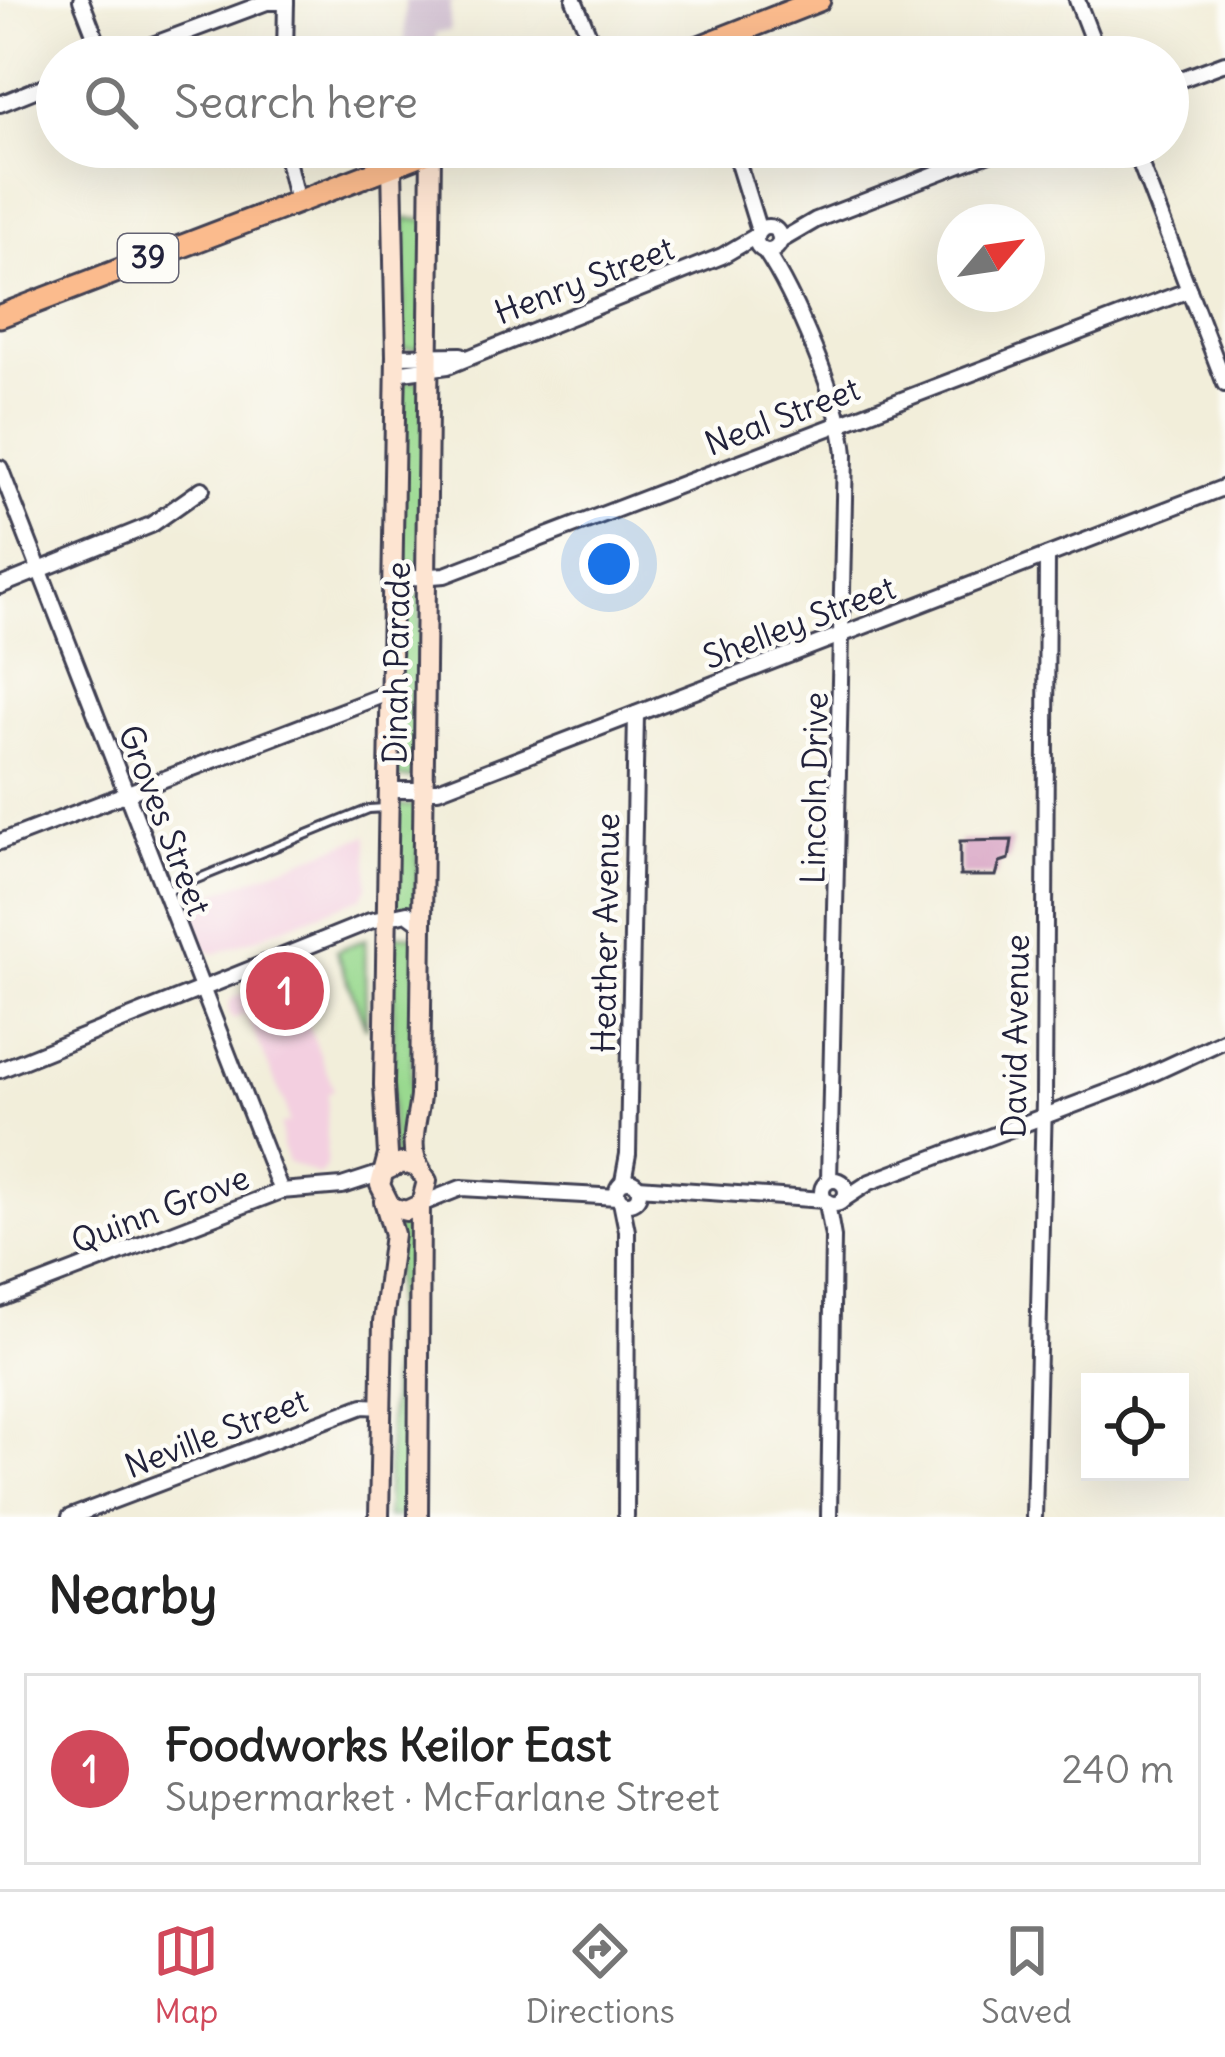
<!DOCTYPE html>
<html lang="en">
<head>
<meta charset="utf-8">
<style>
  body { margin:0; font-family:Delius,sans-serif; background:#f6f6f6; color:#222 }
  .controls { position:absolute; right:36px; bottom:36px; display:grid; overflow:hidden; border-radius:0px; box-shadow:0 12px 48px #0002 }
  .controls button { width:108px; height:108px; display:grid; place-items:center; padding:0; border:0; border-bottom:3px solid #e0e0e0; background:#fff; color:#222; font:60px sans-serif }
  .compass { position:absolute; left:937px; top:204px; width:108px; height:108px; border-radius:50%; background:#fff; box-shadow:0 12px 48px #0002; rotate:61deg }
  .you { position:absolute; left:609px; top:564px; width:42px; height:42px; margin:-30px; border:9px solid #fff; border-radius:50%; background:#1a73e8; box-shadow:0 0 0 18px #1a73e833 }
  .badge { display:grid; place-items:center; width:78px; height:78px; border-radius:50%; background:#d1495b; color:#fff; font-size:39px; font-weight:700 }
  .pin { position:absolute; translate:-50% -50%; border:6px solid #fff; box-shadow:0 3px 12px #0006 }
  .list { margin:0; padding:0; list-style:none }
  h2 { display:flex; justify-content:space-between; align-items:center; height:156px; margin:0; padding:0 48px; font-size:51px }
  h2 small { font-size:39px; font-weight:400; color:#767676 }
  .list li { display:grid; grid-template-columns:78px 1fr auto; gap:36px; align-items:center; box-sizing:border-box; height:192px; margin:0 24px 24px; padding:0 24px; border:3px solid #e0e0e0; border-radius:0px }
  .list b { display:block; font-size:45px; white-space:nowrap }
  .list p { margin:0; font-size:39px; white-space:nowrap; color:#767676 }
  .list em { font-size:39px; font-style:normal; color:#767676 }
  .icon { flex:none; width:66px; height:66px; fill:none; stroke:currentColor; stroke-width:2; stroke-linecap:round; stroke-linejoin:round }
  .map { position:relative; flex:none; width:1225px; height:1517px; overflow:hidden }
  .search { position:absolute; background:#fff; box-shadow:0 12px 48px #0002; left:36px; right:36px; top:36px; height:132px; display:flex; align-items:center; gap:30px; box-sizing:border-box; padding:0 42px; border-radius:66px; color:#767676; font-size:45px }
  .sheet { height:372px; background:#fff }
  nav { display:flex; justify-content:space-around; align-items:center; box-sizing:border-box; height:168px; border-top:3px solid #e0e0e0; background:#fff; font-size:33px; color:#767676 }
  nav a { display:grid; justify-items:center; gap:6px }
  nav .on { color:#d1495b }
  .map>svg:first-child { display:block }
  .built { fill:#f3cfe0 }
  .industrial { fill:#cfbdcf }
  .green { fill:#99d98f; stroke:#5e7e65; stroke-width:3 }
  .building { fill:#d398bd }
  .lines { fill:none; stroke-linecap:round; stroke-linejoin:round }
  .lane-casing { stroke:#414153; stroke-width:12 }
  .street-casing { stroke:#414153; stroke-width:20 }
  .secondary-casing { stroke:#414153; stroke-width:24 }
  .primary-casing { stroke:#414153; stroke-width:27 }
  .lane { stroke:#fff; stroke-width:6 }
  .street { stroke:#fff; stroke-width:14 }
  .secondary { stroke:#fde4d1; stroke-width:18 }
  .primary { stroke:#fbbb8d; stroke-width:21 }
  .labels { text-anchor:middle; stroke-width:9; stroke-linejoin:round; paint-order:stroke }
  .shield { fill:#fdfcf7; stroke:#646373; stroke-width:3 }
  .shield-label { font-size:30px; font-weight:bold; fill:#22223b }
  .street-label { font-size:33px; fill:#22223b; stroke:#fdfcf7 }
</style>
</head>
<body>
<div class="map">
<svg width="1225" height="1517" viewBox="0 0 1225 1517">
  <rect width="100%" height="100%" fill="#fdfcf7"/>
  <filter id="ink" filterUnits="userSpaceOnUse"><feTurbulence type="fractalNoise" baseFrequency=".00833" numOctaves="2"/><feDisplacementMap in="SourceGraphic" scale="24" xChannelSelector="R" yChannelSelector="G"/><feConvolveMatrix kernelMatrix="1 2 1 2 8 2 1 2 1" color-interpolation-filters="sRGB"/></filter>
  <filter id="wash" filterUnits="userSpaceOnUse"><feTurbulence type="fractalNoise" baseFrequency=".004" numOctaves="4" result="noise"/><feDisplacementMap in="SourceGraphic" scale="48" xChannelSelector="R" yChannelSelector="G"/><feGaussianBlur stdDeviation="2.7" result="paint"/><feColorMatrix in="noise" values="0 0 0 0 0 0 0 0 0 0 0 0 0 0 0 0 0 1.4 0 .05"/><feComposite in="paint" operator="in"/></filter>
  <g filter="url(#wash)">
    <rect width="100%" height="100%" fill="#f2eeda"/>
    <g class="built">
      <polygon points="368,835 368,887 362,897 215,954 206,950 188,903"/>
      <polygon points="283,978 292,983 334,1090 328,1093 326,1167 319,1175 288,1162 282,1146 281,1124 289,1123 286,1107 246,1014 232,1019 228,1008 231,999"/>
    </g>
    <polygon class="industrial" points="405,0 456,0 450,3 450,31 436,32 436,57 380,57 380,52 405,51"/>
    <g class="green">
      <polygon points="405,219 429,220 427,349 403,349"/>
      <polygon points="403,381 426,382 422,564 399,564"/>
      <polygon points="400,595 421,595 418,778 396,778"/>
      <polygon points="397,805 420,806 416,909 393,908"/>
      <polygon points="395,935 417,936 408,1159 394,1159 391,1139"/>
      <polygon points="365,939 366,1028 336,951"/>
      <polygon points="397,1216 412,1219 408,1517 386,1517"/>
    </g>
    <g id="blocks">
      <polygon class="building" points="1012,840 1009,859 1000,862 996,876 960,876 960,841"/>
    </g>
  </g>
  <g filter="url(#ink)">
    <use href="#blocks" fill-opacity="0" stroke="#414153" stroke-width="3"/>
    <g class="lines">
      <defs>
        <polyline id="lane" points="165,892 369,809 386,808"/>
        <g id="street">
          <polyline points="81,0 103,57"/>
          <polyline points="574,0 598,57"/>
          <polyline points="1077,0 1099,57"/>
          <polyline points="120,57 267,2 286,2"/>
          <polyline points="285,57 286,0"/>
          <polyline points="1168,84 1225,63"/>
          <polyline points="0,104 57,81"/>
          <polyline points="284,147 297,202"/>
          <polyline points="733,147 759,231"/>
          <polyline points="1134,147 1225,384"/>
          <circle cx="768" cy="239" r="12"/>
          <polyline points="780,241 816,220 1005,147"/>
          <path d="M765 251C794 294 841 403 845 454L829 1181"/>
          <polyline points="396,356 461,355"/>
          <polyline points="395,373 448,366 722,256 756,236"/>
          <polyline points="0,468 281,1191"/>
          <polyline points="392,579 445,575 1189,290"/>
          <polyline points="0,586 151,525 202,489"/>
          <polyline points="390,790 438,790 1225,487"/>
          <polyline points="0,842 391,692"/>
          <polyline points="0,1070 370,921 407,913 422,924"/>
          <circle cx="834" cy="1192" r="12"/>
          <circle cx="628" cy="1192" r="11"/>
          <polyline points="623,1181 628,1154 636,714"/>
          <polyline points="638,1187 824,1200"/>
          <polyline points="844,1199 870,1182 1132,1083 1225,1040"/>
          <polyline points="621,1201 627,1231 626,1517"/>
          <polyline points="827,1203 833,1237 829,1517"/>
          <polyline points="421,1204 461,1188 618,1197"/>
          <polyline points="0,1299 281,1191 342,1186 385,1172"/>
          <polyline points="70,1517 363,1406 382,1407"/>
          <polyline points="1034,1517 1044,1100 1047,556"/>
        </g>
        <g id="secondary">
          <polyline points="387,1170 402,1163 417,1167 427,1181 421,1204 406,1211 391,1207 380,1185 388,1155 384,1085 396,356 392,165"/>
          <path d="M421 1170C406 1148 418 1120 420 1096L431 150"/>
          <polyline points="379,1517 383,1322 394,1234 384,1201"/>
          <polyline points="418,1517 420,1205"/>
        </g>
        <g id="primary">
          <polyline points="674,57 819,0"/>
          <polyline points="0,316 441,147"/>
        </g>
      </defs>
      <use href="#lane" class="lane-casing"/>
      <use href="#street" class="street-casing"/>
      <use href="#secondary" class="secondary-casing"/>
      <use href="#primary" class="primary-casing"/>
      <use href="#lane" class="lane"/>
      <use href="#street" class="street"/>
      <use href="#secondary" class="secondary"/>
      <use href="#primary" class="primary"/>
    </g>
  </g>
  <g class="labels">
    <rect class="shield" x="118" y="234" width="60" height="48" rx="9"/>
    <g class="shield-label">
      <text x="148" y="268">39</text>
    </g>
    <g class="street-label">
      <text transform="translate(584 280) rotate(-21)" y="12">Henry Street</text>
      <text transform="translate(782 416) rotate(-21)" y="12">Neal Street</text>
      <text transform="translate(799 622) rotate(-21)" y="12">Shelley Street</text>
      <text transform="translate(396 663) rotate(-89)" y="12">Dinah Parade</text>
      <text transform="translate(814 788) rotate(-89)" y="12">Lincoln Drive</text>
      <text transform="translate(165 820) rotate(69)" y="12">Groves Street</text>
      <text transform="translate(605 933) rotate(-89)" y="12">Heather Avenue</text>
      <text transform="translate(1015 1036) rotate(-89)" y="12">David Avenue</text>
      <text transform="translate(160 1209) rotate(-21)" y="12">Quinn Grove</text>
      <text transform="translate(216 1433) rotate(-21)" y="12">Neville Street</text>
    </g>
  </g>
</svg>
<div class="controls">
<button><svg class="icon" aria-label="locate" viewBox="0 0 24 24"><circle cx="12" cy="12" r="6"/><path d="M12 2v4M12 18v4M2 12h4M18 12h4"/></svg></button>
</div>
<svg class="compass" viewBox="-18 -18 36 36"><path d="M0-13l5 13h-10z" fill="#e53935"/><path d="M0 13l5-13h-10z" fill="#767676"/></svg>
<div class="you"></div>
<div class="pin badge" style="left:285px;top:991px">1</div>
<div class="search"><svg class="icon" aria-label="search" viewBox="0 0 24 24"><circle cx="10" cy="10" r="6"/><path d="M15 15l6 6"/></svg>Search here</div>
</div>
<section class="sheet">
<h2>Nearby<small></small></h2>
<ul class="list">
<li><span class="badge">1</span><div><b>Foodworks Keilor East</b><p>Supermarket · McFarlane Street</p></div><em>240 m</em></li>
</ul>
</section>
<nav>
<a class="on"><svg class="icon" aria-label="map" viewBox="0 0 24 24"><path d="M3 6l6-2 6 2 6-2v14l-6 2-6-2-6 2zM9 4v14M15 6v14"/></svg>Map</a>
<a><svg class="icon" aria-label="directions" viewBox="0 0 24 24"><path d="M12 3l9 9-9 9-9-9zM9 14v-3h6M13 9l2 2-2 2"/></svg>Directions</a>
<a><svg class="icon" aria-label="saved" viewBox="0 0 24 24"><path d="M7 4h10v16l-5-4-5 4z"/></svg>Saved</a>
</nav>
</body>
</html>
